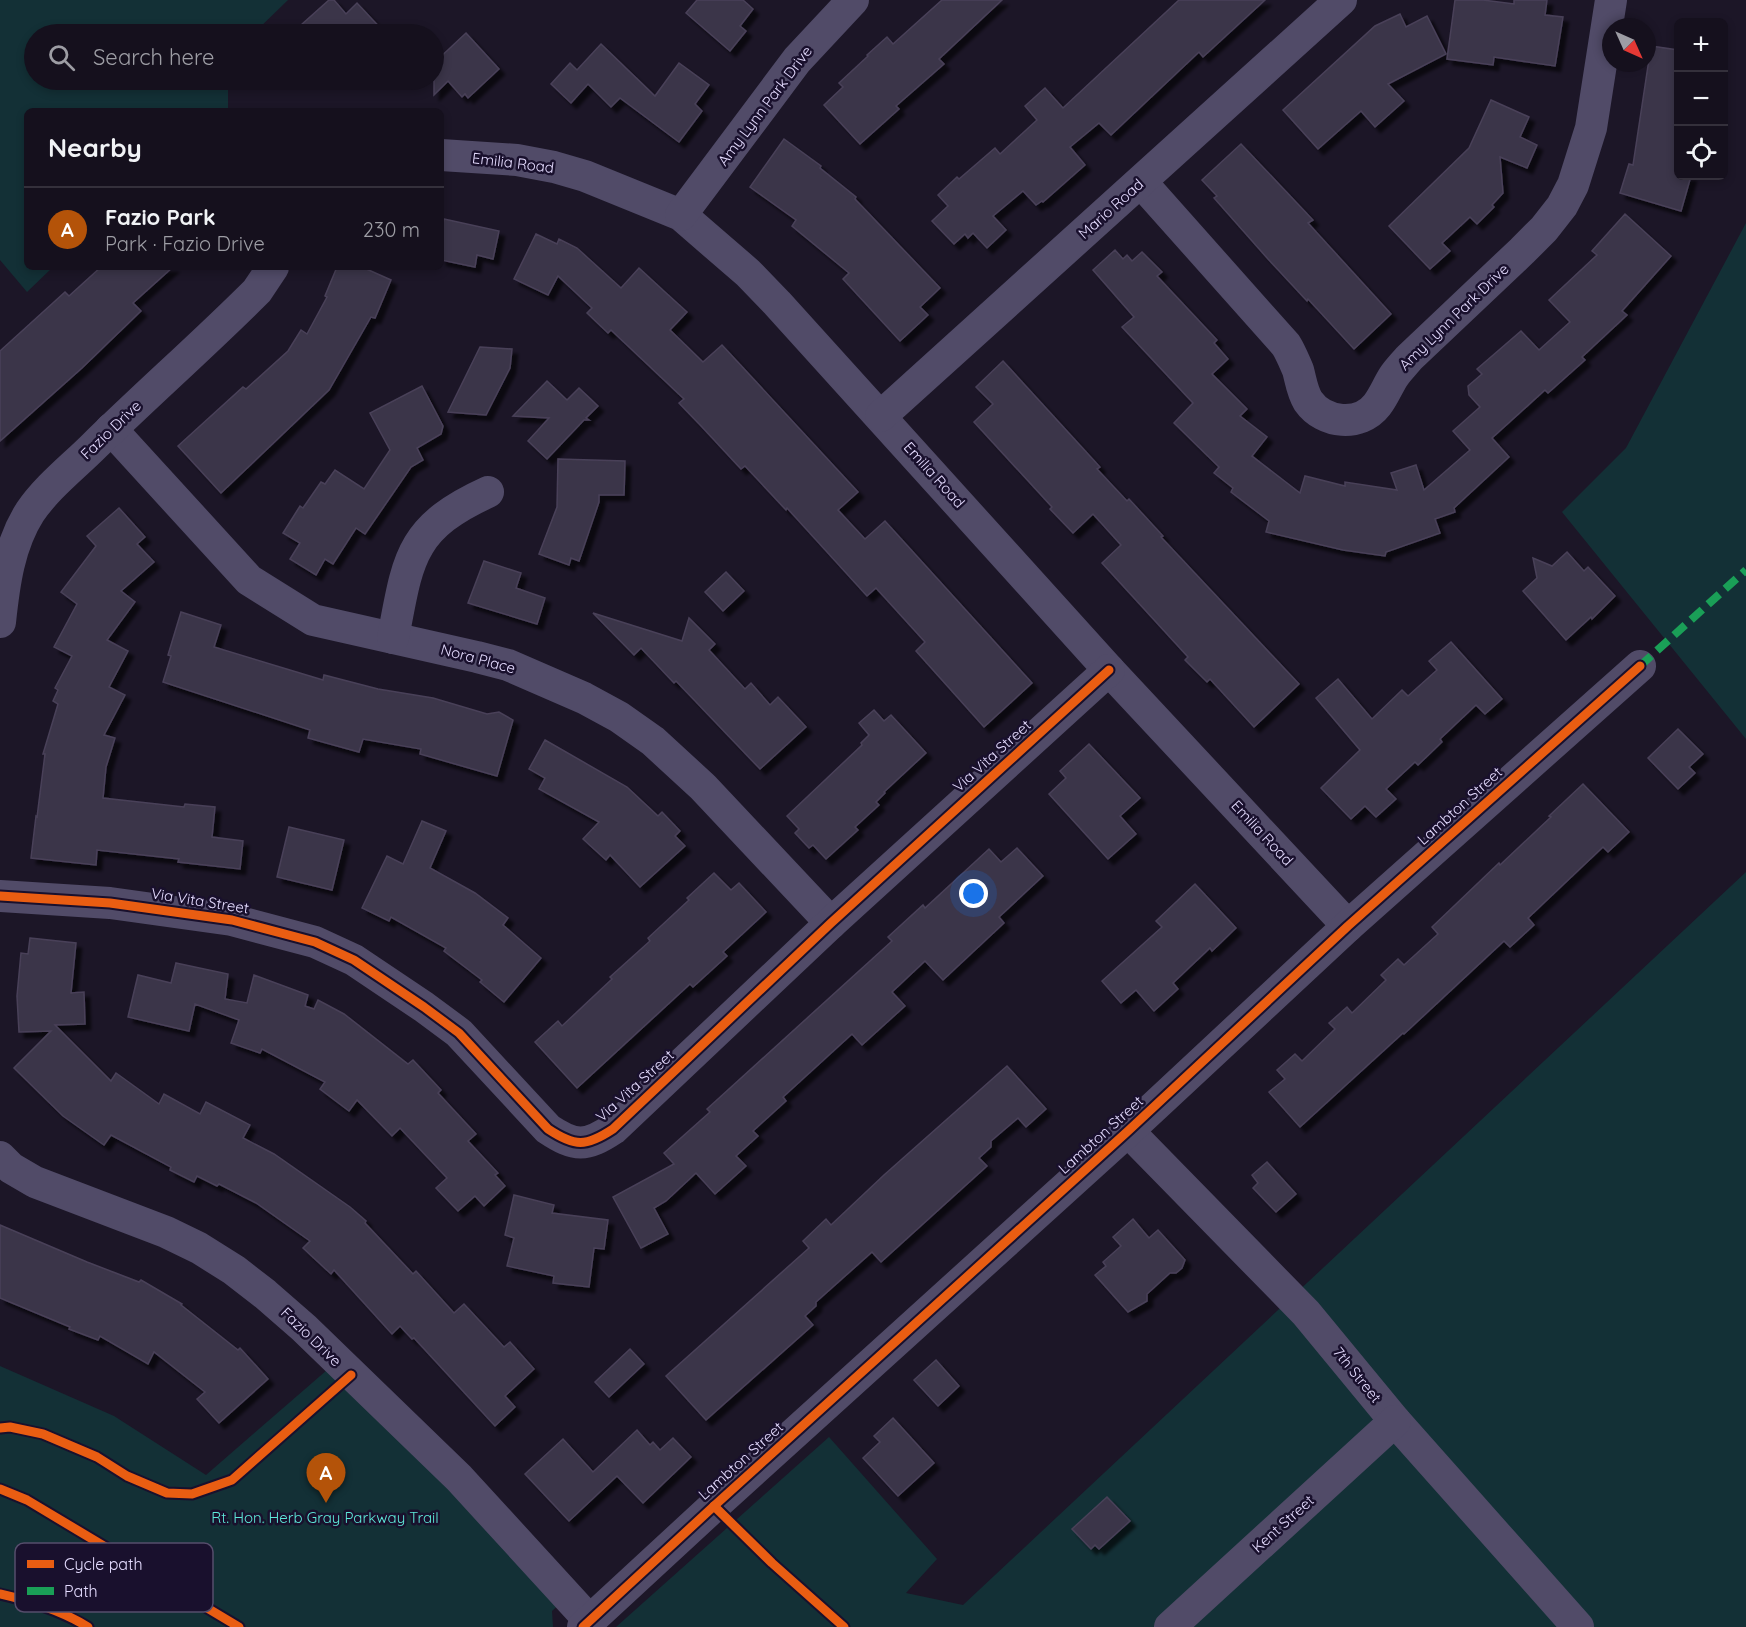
<!DOCTYPE html>
<html lang="en">
<head>
<meta charset="utf-8">
<style>
  body { margin:0; font-family:Quicksand,sans-serif; background:#221e2a; color:#f1f3f6 }
  .controls { position:absolute; right:18px; top:18px; display:grid; overflow:hidden; border-radius:9px; box-shadow:0 3px 9px #0003 }
  .controls button { width:54px; height:54px; display:grid; place-items:center; padding:0; border:0; border-bottom:2px solid #34303b; background:#15101d; color:#f1f3f6; font:30px sans-serif }
  .compass { position:absolute; left:1602px; top:18px; width:54px; height:54px; border-radius:50%; background:#15101d; box-shadow:0 3px 9px #0003; rotate:135deg }
  .you { position:absolute; left:974px; top:894px; width:21px; height:21px; margin:-15px; border:4px solid #fff; border-radius:50%; background:#1a73e8; box-shadow:0 0 0 9px #1a73e833 }
  .badge { display:grid; place-items:center; width:39px; height:39px; border-radius:50%; background:#b45309; color:#fff; font-size:20px; font-weight:700 }
  .pin { position:absolute; translate:-50% -50px; filter:drop-shadow(0 2px 3px #0008) }
  .pin::after { content:''; position:absolute; top:32px; width:21px; height:18px; background:inherit; clip-path:polygon(0 0,100% 0,50% 100%) }
  .list { margin:0; padding:0; list-style:none }
  h2 { display:flex; justify-content:space-between; align-items:center; height:78px; margin:0; padding:0 24px; font-size:26px }
  h2 small { font-size:20px; font-weight:400; color:#9d9da4 }
  .list li { display:grid; grid-template-columns:39px 1fr auto; gap:18px; align-items:center; box-sizing:border-box; height:84px; padding:0 24px; border-top:2px solid #34303b }
  .list b { display:block; font-size:22px; white-space:nowrap }
  .list p { margin:0; font-size:20px; white-space:nowrap; color:#9d9da4 }
  .list em { font-size:20px; font-style:normal; color:#9d9da4 }
  .icon { flex:none; width:33px; height:33px; fill:none; stroke:currentColor; stroke-width:2; stroke-linecap:round; stroke-linejoin:round }
  .map { position:relative; flex:none; width:1746px; height:1627px; overflow:hidden }
  .search { position:absolute; background:#15101d; box-shadow:0 3px 9px #0003; left:24px; top:24px; width:420px; height:66px; display:flex; align-items:center; gap:15px; box-sizing:border-box; padding:0 21px; border-radius:33px; color:#9d9da4; font-size:22px }
  .panel { position:absolute; background:#15101d; box-shadow:0 3px 9px #0003; left:24px; top:108px; width:420px; height:162px; border-radius:9px }
  .map>svg:first-child { display:block }
  .green { fill:#133036 }
  .building { fill:#3b3548; stroke:#494159; stroke-width:1.5; filter:url(#shadow) }
  .lines { fill:none; stroke-linecap:round; stroke-linejoin:round }
  .minor { stroke:#514b68; stroke-width:32 }
  .quiet { stroke:#1a9f57; stroke-width:8; stroke-dasharray:15 8; stroke-linecap:butt }
  .cycleway-casing { stroke:#19102d; stroke-width:13 }
  .cycleway { stroke:#e95d12; stroke-width:9 }
  .labels { text-anchor:middle; stroke-width:5; stroke-linejoin:round; paint-order:stroke }
  .street-label { font-size:15px; fill:#e5dcff; stroke:#19102d }
  .park-label { font-size:15px; fill:#5ee9d9; stroke:#19102d }
  .key { fill:#19102d; stroke:#564d6c; stroke-width:1.5 }
  .key-label { font-size:16px; fill:#e5dcff }
</style>
</head>
<body>
<div class="map">
<svg width="1746" height="1627" viewBox="0 0 1746 1627">
  <defs>
    <filter id="shadow"><feDropShadow dx="5.5" dy="5.5" stdDeviation="1.5" flood-color="#0009"/></filter>
  </defs>
  <rect width="100%" height="100%" fill="#1c1627"/>
  <g class="green">
    <polygon points="0,0 288,0 253,34 34,34 34,80 228,80 228,111 27,111 27,267 53,267 27,292 0,260"/>
    <polygon points="1746,223 1746,739 1562,512 1626,448"/>
    <polygon points="1746,872 1746,1627 616,1627 829,1437 937,1559 906,1593 963,1605"/>
    <polygon points="0,1366 114,1416 206,1475 327,1370 568,1596 552,1611 553,1627 0,1627"/>
  </g>
  <g class="building">
    <polygon points="329,0 334,0 346,14 357,3 386,34 291,34"/>
    <polygon points="697,0 743,0 753,9 740,26 746,31 730,51 686,13"/>
    <polygon points="942,0 1002,0 939,59 944,64 896,106 899,109 860,144 824,105 843,87 839,83 868,56 867,55 887,37 893,44"/>
    <polygon points="1179,0 1265,0 1203,57 1199,52 1111,135 1099,123 1070,147 1085,165 1043,202 1042,201 1036,205 1023,191 993,216 1006,230 987,248 973,233 968,238 965,234 954,244 932,221 948,206 938,195 957,177 959,179 995,148 1000,154 1037,120 1025,106 1045,88 1063,108"/>
    <polygon points="1455,0 1483,0 1514,4 1514,0 1547,0 1545,15 1563,17 1555,66 1494,57 1493,65 1447,59"/>
    <polygon points="1400,14 1406,27 1427,16 1446,54 1388,84 1404,101 1375,127 1361,111 1318,149 1283,110 1375,26"/>
    <polygon points="466,33 499,69 468,98 465,94 462,97 448,81 434,95 434,63"/>
    <polygon points="601,44 655,96 679,63 709,85 695,104 702,111 679,142 620,98 611,107 588,84 571,103 551,84 570,63 577,70"/>
    <polygon points="1651,46 1678,50 1678,176 1691,176 1681,211 1620,193 1629,164 1633,165"/>
    <polygon points="1491,100 1529,117 1520,137 1537,145 1527,168 1500,157 1503,193 1492,205 1494,207 1477,224 1470,217 1442,243 1450,251 1430,269 1389,226 1469,148"/>
    <polygon points="784,139 821,166 820,168 856,197 855,199 940,288 920,307 928,315 900,341 843,279 849,273 792,226 796,220 750,187"/>
    <polygon points="1241,144 1313,220 1308,223 1391,314 1354,349 1308,299 1307,301 1268,259 1214,198 1217,196 1202,180"/>
    <polygon points="1625,214 1671,256 1622,311 1627,315 1582,357 1585,360 1548,393 1545,390 1492,438 1509,457 1454,508 1455,512 1435,519 1440,533 1386,552 1385,556 1343,550 1266,532 1269,521 1231,492 1233,488 1214,473 1219,467 1174,423 1193,403 1122,327 1134,317 1093,270 1115,250 1123,259 1127,255 1132,261 1142,252 1162,272 1157,276 1217,340 1214,343 1228,359 1212,374 1247,409 1240,416 1267,437 1252,456 1300,493 1305,476 1345,486 1345,482 1397,490 1391,473 1416,465 1424,490 1470,450 1453,431 1480,407 1469,395 1468,386 1482,374 1477,369 1521,331 1539,350 1570,322 1549,300 1597,255 1592,251"/>
    <polygon points="444,219 499,231 493,259 477,255 475,267 441,260 441,235"/>
    <polygon points="536,234 557,244 559,239 577,248 621,288 639,268 665,292 687,312 670,330 703,362 722,345 858,492 838,510 865,539 885,521 1032,683 984,727 916,651 925,642 876,588 867,596 787,508 786,510 745,466 741,469 702,427 679,403 684,399 611,330 608,333 587,313 592,308 558,276 548,295 514,279"/>
    <polygon points="101,267 173,267 133,303 141,311 82,368 0,441 0,351 65,292 69,296"/>
    <polygon points="337,267 362,267 391,280 375,318 371,317 329,390 221,493 178,446 243,387 246,389 288,351 301,330 307,334 327,297 325,296"/>
    <polygon points="480,347 512,349 510,368 486,415 448,412"/>
    <polygon points="1003,361 1100,467 1097,469 1127,501 1129,499 1163,536 1161,537 1299,684 1254,727 1210,679 1207,682 1185,660 1188,657 1102,563 1121,545 1093,514 1073,533 1050,509 1052,507 974,422 993,404 976,387"/>
    <polygon points="547,381 567,400 579,388 598,406 586,418 589,420 584,420 547,459 528,441 549,418 513,416"/>
    <polygon points="422,386 443,426 441,434 417,448 423,460 411,467 365,534 356,528 333,564 325,559 316,575 290,559 300,543 283,533 300,506 303,508 321,482 325,484 335,470 364,489 390,450 370,413"/>
    <polygon points="558,459 625,461 624,495 599,495 599,502 579,561 571,558 569,565 539,554 557,507"/>
    <polygon points="119,508 145,537 137,544 154,562 121,591 135,602 107,640 128,651 109,687 125,695 104,735 115,738 106,767 103,798 184,807 185,804 215,807 212,837 243,841 240,869 178,862 179,859 97,850 96,865 31,858 36,816 37,817 45,754 43,754 58,704 53,701 58,690 55,688 72,656 54,647 77,604 61,592 96,546 87,536"/>
    <polygon points="1567,552 1584,571 1588,567 1615,596 1592,619 1591,617 1566,640 1523,591 1537,578 1533,558 1552,566"/>
    <polygon points="484,561 521,573 516,588 545,598 537,624 468,603"/>
    <polygon points="726,572 744,591 723,611 705,592"/>
    <polygon points="181,612 221,625 214,647 323,680 324,675 378,689 433,698 487,714 499,712 513,720 497,776 420,754 421,749 363,739 359,752 308,738 310,730 163,682 171,656 168,655"/>
    <polygon points="593,613 682,641 689,618 715,644 709,650 745,689 751,683 770,705 778,697 806,727 760,769 676,681 674,683 641,648 634,655"/>
    <polygon points="1451,642 1502,699 1485,714 1476,705 1440,739 1442,742 1418,765 1415,762 1386,789 1396,799 1376,817 1365,806 1351,819 1321,788 1360,750 1316,698 1338,679 1372,719 1402,690 1408,696 1437,670 1429,661"/>
    <polygon points="874,710 884,721 891,715 926,753 884,792 885,793 876,802 879,805 855,827 858,830 826,859 813,845 809,848 795,833 799,829 787,816 862,745 861,743 869,735 859,723"/>
    <polygon points="1678,729 1703,754 1689,767 1695,773 1678,789 1648,758"/>
    <polygon points="545,740 627,787 658,816 662,812 680,831 675,836 685,846 640,887 610,855 606,860 583,839 599,822 539,789 545,778 529,769"/>
    <polygon points="1089,744 1140,798 1120,816 1136,834 1108,859 1049,794 1066,778 1060,771"/>
    <polygon points="1583,784 1629,832 1608,852 1603,847 1528,918 1534,925 1510,947 1504,941 1404,1034 1403,1033 1300,1127 1269,1092 1285,1079 1277,1070 1295,1054 1302,1061 1335,1029 1329,1023 1347,1007 1352,1013 1386,980 1381,975 1398,959 1404,965 1438,934 1432,927 1499,863 1500,865 1551,817 1549,816"/>
    <polygon points="422,821 446,831 430,868 475,893 508,918 503,925 541,958 504,1002 480,982 482,980 444,951 446,948 391,917 389,921 362,908 387,856 403,864"/>
    <polygon points="289,827 344,840 332,890 277,877"/>
    <polygon points="1017,848 1043,876 999,917 1004,923 943,980 925,961 892,992 905,1006 862,1045 852,1034 783,1097 786,1101 753,1131 758,1136 736,1156 746,1166 715,1194 696,1173 666,1201 654,1208 668,1234 641,1248 613,1197 674,1164 664,1153 710,1112 707,1109 892,941 888,937 923,905 925,908 989,849 1001,862"/>
    <polygon points="714,873 731,890 739,883 766,912 723,952 727,956 693,987 690,984 577,1088 535,1042 558,1021 562,1026 612,979 610,977 650,941 648,938 689,900 687,898"/>
    <polygon points="1195,884 1236,928 1212,951 1210,948 1173,983 1178,989 1154,1011 1136,990 1121,1003 1102,981 1162,927 1156,921"/>
    <polygon points="30,938 76,943 71,993 84,992 85,1024 55,1025 111,1081 116,1073 159,1104 164,1094 200,1114 206,1102 250,1125 243,1138 274,1154 350,1207 366,1221 365,1223 413,1274 416,1271 454,1313 464,1304 504,1347 510,1342 534,1369 505,1396 515,1407 495,1426 414,1338 412,1339 400,1326 392,1334 334,1270 331,1274 303,1248 310,1241 256,1203 219,1184 217,1186 197,1176 194,1182 170,1170 171,1167 111,1135 104,1145 63,1116 14,1068 51,1031 19,1032 17,996 21,953 28,954"/>
    <polygon points="176,963 228,974 225,999 247,1003 254,975 308,995 305,1006 314,1009 318,1000 344,1014 408,1064 413,1060 441,1090 438,1093 476,1134 468,1141 498,1173 495,1175 505,1186 484,1206 475,1196 458,1211 436,1188 447,1178 400,1128 392,1136 357,1100 349,1111 320,1089 325,1082 262,1049 260,1053 231,1043 239,1020 195,1004 189,1031 128,1017 138,975 171,983"/>
    <polygon points="1007,1066 1046,1109 1026,1127 1018,1118 991,1141 991,1147 979,1158 987,1166 881,1262 872,1252 816,1302 816,1306 805,1316 813,1325 706,1420 666,1376 809,1248 803,1241 826,1219 831,1225 884,1175"/>
    <polygon points="1267,1162 1296,1194 1276,1212 1253,1188 1258,1183 1252,1175"/>
    <polygon points="514,1195 554,1205 552,1213 608,1220 604,1249 594,1248 589,1287 553,1283 554,1276 507,1266 514,1238 505,1235"/>
    <polygon points="1133,1219 1149,1238 1158,1230 1185,1260 1182,1268 1176,1273 1170,1273 1147,1294 1147,1301 1128,1312 1095,1275 1106,1266 1103,1262 1121,1246 1113,1237"/>
    <polygon points="0,1225 87,1262 139,1282 141,1280 182,1304 181,1305 238,1350 240,1348 268,1379 219,1423 197,1399 205,1392 154,1352 148,1364 100,1336 98,1340 69,1329 70,1327 0,1298"/>
    <polygon points="630,1349 644,1364 609,1397 595,1382"/>
    <polygon points="936,1360 959,1386 938,1406 914,1380"/>
    <polygon points="893,1418 934,1463 898,1496 863,1458 880,1442 874,1436"/>
    <polygon points="637,1430 650,1445 653,1442 660,1450 673,1438 691,1457 643,1503 617,1476 569,1521 525,1474 563,1439 593,1472"/>
    <polygon points="1107,1497 1130,1521 1099,1549 1095,1545 1091,1549 1072,1529"/>
  </g>
  <g class="lines">
    <g class="minor">
      <polyline points="441,155 517,160 554,167 585,176 681,215 748,273 777,303 1109,670 1348,926"/>
      <path d="M1141 182 1286 345C1291 353 1294 361 1298 370 1301 381 1302 391 1308 401 1324 424 1360 427 1377 405 1384 396 1388 385 1394 376 1398 370 1404 364 1409 358L1522 251 1544 229 1562 206 1573 185 1591 128 1611 0"/>
      <polyline points="681,215 797,60 853,0"/>
      <polyline points="881,416 1341,0"/>
      <polyline points="111,429 249,580 313,620 477,657 508,665 584,698 619,717 653,741 703,787 831,923"/>
      <path d="M0 622C4 584 9 545 30 512 47 487 73 467 94 446 147 394 204 344 257 291L273 267"/>
      <path d="M393 638C408 559 409 528 488 492"/>
      <path d="M0 896 110 903 232 920 315 942 354 960 424 1007 459 1033 548 1129C575 1147 586 1147 613 1129L831 923 1109 670"/>
      <polyline points="1128,1131 1306,1313 1395,1421 1578,1627"/>
      <polyline points="0,1157 11,1168 35,1182 166,1232 199,1248 234,1270 265,1294 304,1328 459,1478 590,1621"/>
      <polyline points="583,1627 714,1506 1128,1131 1348,926 1640,666"/>
      <polyline points="1170,1627 1395,1421"/>
    </g>
    <polyline class="quiet" points="1640,666 1746,570"/>
    <defs>
      <g id="cycleway">
        <path d="M0 896 110 903 232 920 315 942 354 960 424 1007 459 1033 548 1129C575 1147 586 1147 613 1129L831 923 1109 670"/>
        <polyline points="0,1428 10,1427 43,1434 97,1457 127,1476 167,1493 192,1494 232,1480 351,1375"/>
        <polyline points="0,1489 27,1500 239,1627"/>
        <polyline points="714,1506 772,1563 844,1627"/>
        <path d="M0 1594C31 1601 60 1610 88 1627"/>
        <polyline points="583,1627 714,1506 1128,1131 1348,926 1640,666"/>
      </g>
    </defs>
    <use href="#cycleway" class="cycleway-casing"/>
    <use href="#cycleway" class="cycleway"/>
  </g>
  <g class="labels">
    <g class="street-label">
      <text transform="translate(765 106) rotate(-53)" y="5">Amy Lynn Park Drive</text>
      <text transform="translate(513 163) rotate(7)" y="5">Emilia Road</text>
      <text transform="translate(1111 209) rotate(-42)" y="5">Mario Road</text>
      <text transform="translate(1454 317) rotate(-44)" y="5">Amy Lynn Park Drive</text>
      <text transform="translate(111 430) rotate(-44)" y="5">Fazio Drive</text>
      <text transform="translate(934 475) rotate(48)" y="5">Emilia Road</text>
      <text transform="translate(478 659) rotate(15)" y="5">Nora Place</text>
      <text transform="translate(992 756) rotate(-42)" y="5">Via Vita Street</text>
      <text transform="translate(1460 806) rotate(-42)" y="5">Lambton Street</text>
      <text transform="translate(1262 833) rotate(47)" y="5">Emilia Road</text>
      <text transform="translate(200 901) rotate(9)" y="5">Via Vita Street</text>
      <text transform="translate(635 1086) rotate(-42)" y="5">Via Vita Street</text>
      <text transform="translate(1101 1135) rotate(-42)" y="5">Lambton Street</text>
      <text transform="translate(311 1337) rotate(44)" y="5">Fazio Drive</text>
      <text transform="translate(1357 1375) rotate(51)" y="5">7th Street</text>
      <text transform="translate(741 1461) rotate(-42)" y="5">Lambton Street</text>
      <text transform="translate(1283 1524) rotate(-42)" y="5">Kent Street</text>
    </g>
    <g class="park-label">
      <text x="325" y="1523">Rt. Hon. Herb Gray Parkway Trail</text>
    </g>
  </g>
  <rect x="15" y="1543" width="198" height="69" rx="9" class="key"/>
  <rect x="27" y="1560" width="27" height="8" fill="#e95d12"/>
  <rect x="27" y="1587" width="27" height="8" fill="#1a9f57"/>
  <g class="key-label">
    <text x="64" y="1570">Cycle path</text>
    <text x="64" y="1597">Path</text>
  </g>
</svg>
<div class="controls">
<button>+</button>
<button>−</button>
<button><svg class="icon" aria-label="locate" viewBox="0 0 24 24"><circle cx="12" cy="12" r="6"/><path d="M12 2v4M12 18v4M2 12h4M18 12h4"/></svg></button>
</div>
<svg class="compass" viewBox="-18 -18 36 36"><path d="M0-13l5 13h-10z" fill="#e53935"/><path d="M0 13l5-13h-10z" fill="#9d9da4"/></svg>
<div class="you"></div>
<div class="pin badge" style="left:326px;top:1503px">A</div>
<div class="search"><svg class="icon" aria-label="search" viewBox="0 0 24 24"><circle cx="10" cy="10" r="6"/><path d="M15 15l6 6"/></svg>Search here</div>
<section class="panel">
<h2>Nearby<small></small></h2>
<ul class="list">
<li><span class="badge">A</span><div><b>Fazio Park</b><p>Park · Fazio Drive</p></div><em>230 m</em></li>
</ul>
</section>
</div>
</body>
</html>
